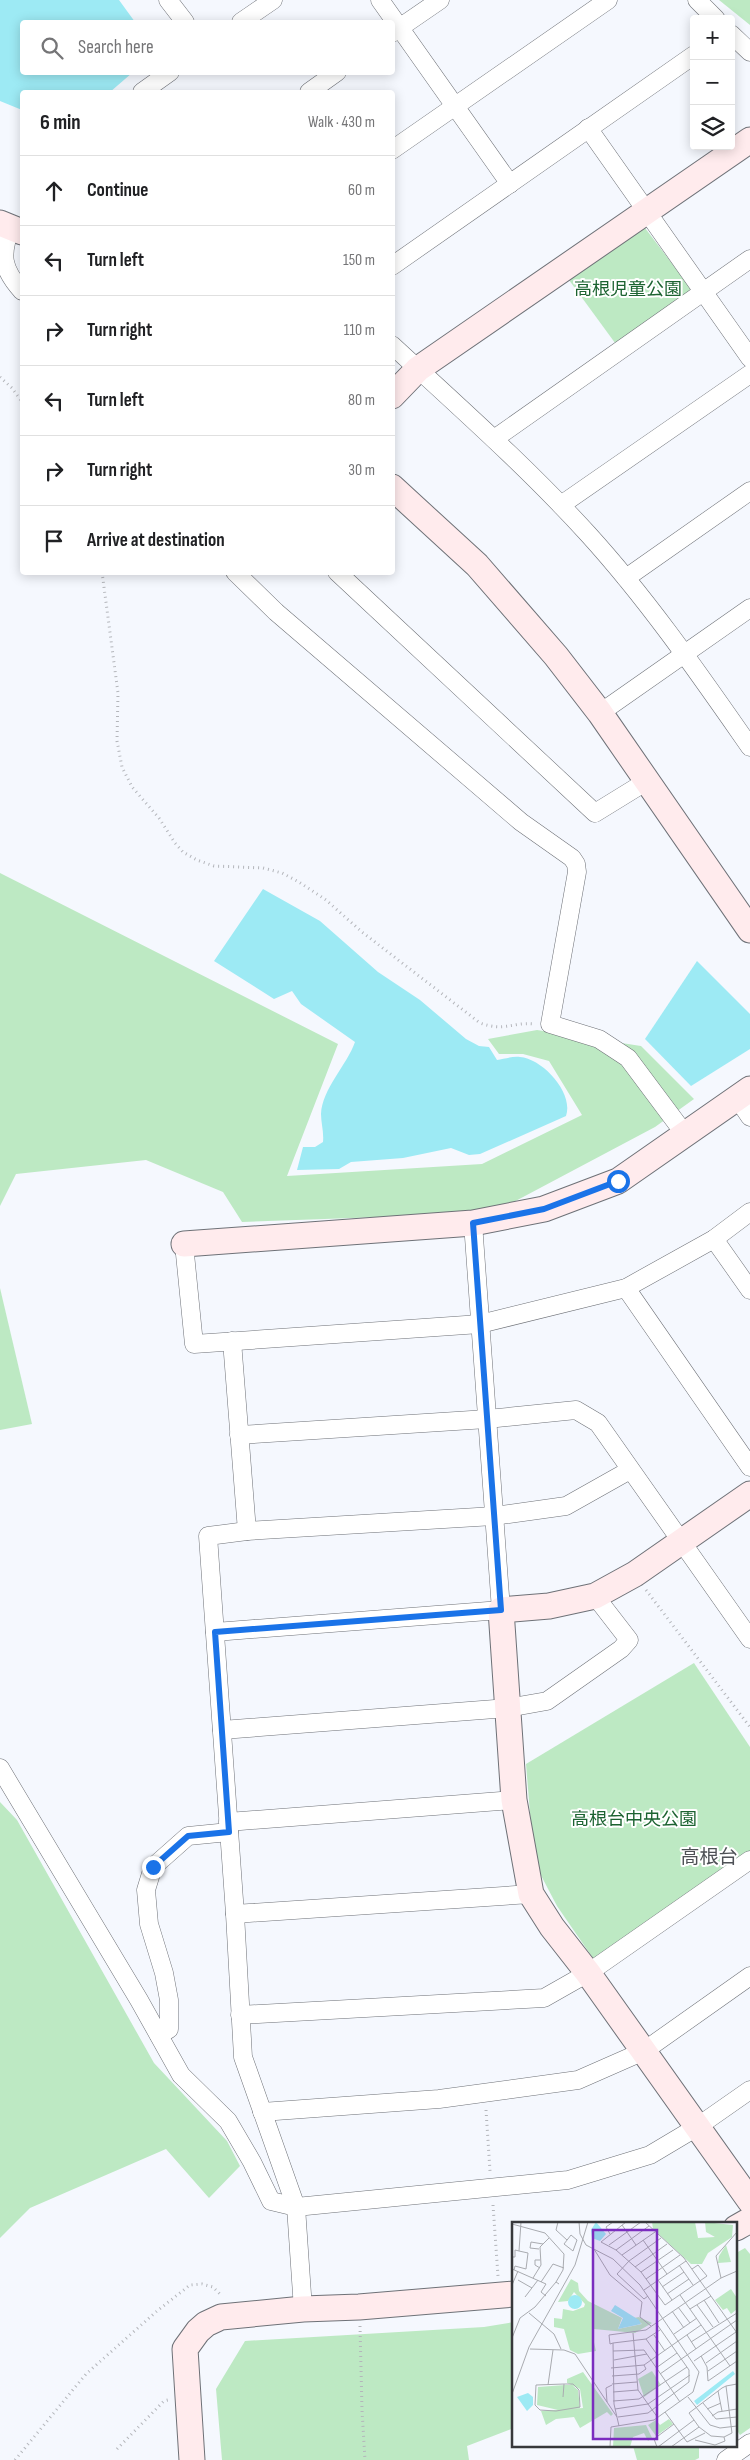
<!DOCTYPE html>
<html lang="en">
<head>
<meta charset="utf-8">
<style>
  body { margin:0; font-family:"Sofia Sans Condensed","Noto Sans JP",sans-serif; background:#f2f2f2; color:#202124 }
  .controls { position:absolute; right:15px; top:15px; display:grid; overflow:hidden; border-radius:5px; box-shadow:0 2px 12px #0003 }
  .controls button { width:45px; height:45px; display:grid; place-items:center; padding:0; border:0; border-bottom:1px solid #e0e0e0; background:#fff; color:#202124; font:25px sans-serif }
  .stop { position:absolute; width:15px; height:15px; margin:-11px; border:4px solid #1a73e8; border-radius:50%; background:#fff }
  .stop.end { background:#1a73e8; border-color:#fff; box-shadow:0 1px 5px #0008 }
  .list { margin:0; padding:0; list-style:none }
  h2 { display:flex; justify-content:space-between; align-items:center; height:65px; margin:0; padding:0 20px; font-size:21px }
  h2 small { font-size:16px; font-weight:400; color:#757577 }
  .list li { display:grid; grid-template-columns:32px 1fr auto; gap:15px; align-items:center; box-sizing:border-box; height:70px; padding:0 20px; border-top:1px solid #e0e0e0 }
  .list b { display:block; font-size:19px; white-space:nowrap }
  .list em { font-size:16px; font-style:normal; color:#757577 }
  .icon { flex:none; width:28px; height:28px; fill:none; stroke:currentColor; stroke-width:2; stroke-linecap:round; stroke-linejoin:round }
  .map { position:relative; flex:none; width:750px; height:2460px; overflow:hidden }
  .search { position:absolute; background:#fff; box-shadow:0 2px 12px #0003; left:20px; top:20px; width:375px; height:55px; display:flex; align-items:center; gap:12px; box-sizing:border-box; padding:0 18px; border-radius:5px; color:#757577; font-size:19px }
  .panel { position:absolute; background:#fff; box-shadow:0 2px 12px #0003; left:20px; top:90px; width:375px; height:485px; border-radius:5px }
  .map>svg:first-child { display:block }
  .green { fill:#bde9c3 }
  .water { fill:#9deaf4 }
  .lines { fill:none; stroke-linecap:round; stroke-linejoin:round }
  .street-casing { stroke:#6e7177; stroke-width:19 }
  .secondary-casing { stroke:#6e7177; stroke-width:27 }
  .path { stroke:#b4b6bb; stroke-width:3; stroke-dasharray:1 4; stroke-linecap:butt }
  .street { stroke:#fff; stroke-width:18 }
  .secondary { stroke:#ffebed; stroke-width:25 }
  .route { stroke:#1a73e8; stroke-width:6 }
  .labels { text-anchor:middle; stroke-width:4; stroke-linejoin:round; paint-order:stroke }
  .park-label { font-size:18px; fill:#1c6331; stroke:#fff }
  .neighbourhood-label { font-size:19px; fill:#4e5156; stroke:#fff }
  .inset-road { fill:none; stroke:#a9abb0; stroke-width:1 }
  .view { fill:#7b2cbf; fill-opacity:0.15; stroke:#7b2cbf; stroke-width:2.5 }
  .inset-edge { fill:none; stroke:#37383b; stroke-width:2.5 }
</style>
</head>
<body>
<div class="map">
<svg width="750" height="2460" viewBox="0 0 750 2460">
  <rect width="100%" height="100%" fill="#f5f8fe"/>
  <g class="green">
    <polygon points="719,0 750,0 750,25"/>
    <polygon points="645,228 693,291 618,347 569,280"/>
    <polygon points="0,873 338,1044 287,1176 482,1164 582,1115 549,1061 523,1054 499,1054 488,1039 537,1030 641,1046 694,1099 655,1127 493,1213 242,1222 223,1192 146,1160 16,1174 0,1206"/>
    <polygon points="0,1288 32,1424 0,1430"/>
    <polygon points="694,1663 750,1747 750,1864 599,1967 557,1906 534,1862 526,1764"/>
    <polygon points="0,1802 17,1820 154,2063 227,2141 240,2166 209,2198 166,2149 30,2208 0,2238"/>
    <polygon points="745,2248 750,2254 750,2428 740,2435 736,2429 736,2253"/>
    <polygon points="514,2322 514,2428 467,2446 469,2460 222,2460 216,2389 245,2341 484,2327"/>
    <polygon points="633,2446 699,2446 699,2458 695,2460 637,2460"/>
  </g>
  <g class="water">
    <polygon points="0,0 119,0 135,22 22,22 22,72 132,73 110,92 22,92 22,110 0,101"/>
    <path d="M263 889 320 921 378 972 420 1000 466 1039 479 1046 489 1047 497 1060C504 1059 513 1056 520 1057 543 1059 574 1093 566 1116L480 1154 469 1155 451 1148 403 1158 351 1162 339 1169 297 1170 303 1147H315L323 1142C324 1132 321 1123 321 1114 322 1089 347 1065 355 1042L301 1004 292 991 274 999 214 961Z"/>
    <polygon points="697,961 750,1014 750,1049 691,1086 645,1039"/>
  </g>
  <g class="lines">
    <defs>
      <g id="street">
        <polyline points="168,0 185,22"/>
        <polyline points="380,0 510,184"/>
        <polyline points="697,0 716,19"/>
        <polyline points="241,22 273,0"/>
        <polyline points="392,33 440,0"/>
        <polyline points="731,34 750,52"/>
        <polyline points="142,92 170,72"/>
        <polyline points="309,92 337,72"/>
        <polyline points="588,128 750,358"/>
        <polyline points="392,150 608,0"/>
        <path d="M11 227C0 255 2 269 22 291"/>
        <polyline points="392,266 694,55"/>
        <path d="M392 345C459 407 527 467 588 534 648 600 699 674 750 747"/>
        <polyline points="494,439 750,259"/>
        <polyline points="561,505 750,374"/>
        <polyline points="235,572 276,612 521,822 572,858 576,864 577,872 550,1024 599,1039 628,1058 684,1133"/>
        <polyline points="337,572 595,813 647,781"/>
        <polyline points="626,578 750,491"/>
        <polyline points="600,713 750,608"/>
        <polyline points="737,1098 750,1117"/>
        <polyline points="714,1239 750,1290"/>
        <polyline points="184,1244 194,1344 480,1324 626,1288 714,1239 750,1212"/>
        <polyline points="626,1288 750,1467"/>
        <polyline points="232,1341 247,1531"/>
        <polyline points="239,1435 487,1419 576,1410 598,1423 750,1639"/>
        <polyline points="215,1632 501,1610 473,1223"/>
        <polyline points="222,1730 508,1708 547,1701 621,1649 629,1640 595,1596"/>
        <polyline points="0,1768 139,2000 181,2075 228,2121 252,2162 271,2201 296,2207 568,2180 650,2155 697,2127 750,2090"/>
        <polyline points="228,1822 514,1800"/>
        <polyline points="235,1914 531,1894"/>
        <polyline points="240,2015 544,1998 588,1973 750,1860"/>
        <polyline points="159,2035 169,2029 169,2000 164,1973 149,1924 146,1890 153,1867 188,1836 229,1832"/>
        <polyline points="262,2112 439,2099 578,2080 644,2051 750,1976"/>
        <polyline points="303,2309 296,2207 243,2057 235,1914 208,1536 247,1531 494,1516 566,1506 630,1470"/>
        <polyline points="726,2460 750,2443"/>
      </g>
      <g id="secondary">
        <polyline points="0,223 22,232"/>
        <polyline points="392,396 418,369 750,140"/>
        <polyline points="392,487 477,565 556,656 600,713 750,930"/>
        <polyline points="184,1244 473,1223 544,1209 618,1181 750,1089"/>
        <polyline points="750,1494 635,1574 595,1596 549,1606 501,1610 514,1800 531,1894 552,1927 588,1973 750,2201"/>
        <polyline points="736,2228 750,2220"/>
        <polyline points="192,2460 185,2349 198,2331 206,2324 221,2317 303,2309 359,2307 514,2294"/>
      </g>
    </defs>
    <use href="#street" class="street-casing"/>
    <use href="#secondary" class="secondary-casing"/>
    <g class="path">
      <polyline points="0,377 12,388 22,402"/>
      <path d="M102 572 118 693 117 741 122 767 132 787 159 818 175 843 183 852 197 860 214 866 263 868 282 873 299 882 326 900 362 932 480 1023C505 1032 511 1022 534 1024"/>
      <polyline points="646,1590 750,1727"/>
      <polyline points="486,2110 490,2171"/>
      <polyline points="493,2205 498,2276"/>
      <polyline points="360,2326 362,2410 365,2460"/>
      <polyline points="117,2449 164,2401 168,2400"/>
      <polyline points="15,2460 86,2374 157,2311 190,2285 202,2284 213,2287 222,2296"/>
    </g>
    <use href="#street" class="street"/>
    <use href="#secondary" class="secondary"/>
  </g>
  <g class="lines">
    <polyline class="route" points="153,1867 188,1836 229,1832 215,1632 501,1610 473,1223 544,1209 618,1181"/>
  </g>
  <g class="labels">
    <g class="park-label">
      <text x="628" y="295">高根児童公園</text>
      <text x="634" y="1825">高根台中央公園</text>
    </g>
    <g class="neighbourhood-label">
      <text x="709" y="1863">高根台</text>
    </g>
  </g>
  <g transform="translate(512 2222)">
    <rect width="225" height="225" fill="#f5f8fe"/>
    <path d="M140 0H183L186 16 203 15 194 10 193 0 221 3 220 15 196 31 190 42H179L141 7ZM214 23 219 40 206 41 207 34ZM59 57 66 61 67 69 76 79 110 96 106 107 130 102 122 96 127 95 140 101 123 111 82 107 80 112 84 129 66 132 58 128 52 107 42 105V96L50 97 51 87 61 89 72 85 73 82 62 70 56 79 46 80ZM219 67 225 76V87L219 92 215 86 211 88 203 78ZM140 149 149 163 132 175 126 157ZM71 150 101 192 99 194 95 190 68 206 62 195 44 197 34 203 29 189 71 186 68 167 55 161V157ZM53 163H60L66 168 68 186 46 188 25 183 26 165ZM157 197 161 202 144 214 136 203 144 198 148 203ZM134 203 140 216 136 219 132 211 121 215 118 225H101L102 206Z" fill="#bde9c3"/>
    <path d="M84 0 94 12 88 19 80 16 79 8ZM56 80a7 7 0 1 1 14 0a7 7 0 1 1-14 0ZM103 83 127 98 129 102 106 107 111 96 99 89ZM221 149 223 152 185 183 182 179ZM16 171 21 175V183L15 189 5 175Z" fill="#9deaf4"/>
    <path class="inset-road" d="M46 0 44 8 55 18M67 0 68 12 74 23 101 37 128 63 187 150 181 170 142 198 99 205 98 225M114 0 89 20 104 28 129 50 153 83 195 54 186 43 180 47M133 0 172 36 225 111M0 2 33 11 52 32 51 48 44 60 47 62M110 3 124 23M98 12 94 5 101 0M59 13 65 18 61 29 52 22ZM131 18 155 52M97 23 129 0M27 27 18 26 19 20 31 22M82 27 98 53 130 80 128 95 139 104M104 28 137 4M110 33 143 10M0 35H3V28L7 29 9 0M28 38H23V43L28 46M167 43 181 63M123 45 155 22M0 47 34 62 29 70 34 74M2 48 3 44 14 47 16 31 7 29M129 50 161 28M21 56 29 43 28 25 37 16M209 56 204 34 225 10M134 57 168 33M6 58 20 66M146 58 160 78M29 60 41 42 52 46M0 63 6 49M150 65 172 50M132 68 174 39M155 72 177 57M168 73 218 144M136 74 132 77 105 52 117 39 149 16M13 75 26 58M192 78 207 101M185 83 201 105M166 85 178 101M178 87 199 74M160 89 172 106M17 91 42 112 49 127M121 111 126 168 146 196M162 112 185 96M142 113 153 129M175 113 184 127M0 116 8 96 23 85 44 60M134 117 146 134M179 120 225 91M101 121 134 117 148 108M18 127 52 128 63 132 105 195M101 129 132 128 168 180M189 134 195 145 196 159M102 138 135 132M182 139 224 110M194 141 225 119M99 146 132 143 189 103M144 146 165 131M196 149 225 129M148 152 225 98M100 154 127 152 134 147 132 143M196 159 225 139M100 162 125 160M36 163 41 128M214 164 220 211 212 215 199 214 187 205 177 191 210 166 214 164 225 162M206 169 210 189M101 170 126 168M0 172 17 125 63 43 76 0M51 175 52 162 24 163 23 183 28 188 44 189 68 185 67 168 61 162H52M176 175 198 203 208 206 225 204M101 179 127 177 175 145M95 180 94 166 100 163M191 181 204 197 225 195M103 187 136 182 178 153M195 187 209 181M153 190 175 220 193 211M200 194 206 190 225 187M106 195 136 191 177 160V148L144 101M107 204 102 182 101 121 98 122 97 113 134 108 209 56 225 49M183 218 203 223 213 219 212 215M145 225 142 217 162 202M146 225 182 198M159 225 187 205"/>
    <path class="view" d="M81 8H145V217H81Z"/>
    <rect width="225" height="225" class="inset-edge"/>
  </g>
</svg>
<div class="controls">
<button>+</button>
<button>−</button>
<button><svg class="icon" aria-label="layers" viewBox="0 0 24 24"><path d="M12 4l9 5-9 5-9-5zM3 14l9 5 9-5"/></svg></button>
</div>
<div class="stop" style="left:618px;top:1181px"></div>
<div class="stop end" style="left:153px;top:1867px"></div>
<div class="search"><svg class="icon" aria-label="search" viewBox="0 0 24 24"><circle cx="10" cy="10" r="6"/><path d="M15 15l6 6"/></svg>Search here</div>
<section class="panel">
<h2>6 min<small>Walk · 430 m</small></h2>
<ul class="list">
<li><svg class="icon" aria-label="ahead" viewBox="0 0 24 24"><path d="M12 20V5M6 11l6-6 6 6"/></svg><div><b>Continue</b></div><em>60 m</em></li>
<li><svg class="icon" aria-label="left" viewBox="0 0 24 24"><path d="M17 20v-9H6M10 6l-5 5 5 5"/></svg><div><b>Turn left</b></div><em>150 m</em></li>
<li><svg class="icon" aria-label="right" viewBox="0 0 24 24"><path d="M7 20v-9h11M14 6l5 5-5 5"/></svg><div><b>Turn right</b></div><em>110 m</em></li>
<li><svg class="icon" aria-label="left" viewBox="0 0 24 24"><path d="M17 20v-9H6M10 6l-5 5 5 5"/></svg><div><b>Turn left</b></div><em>80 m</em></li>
<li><svg class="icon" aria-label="right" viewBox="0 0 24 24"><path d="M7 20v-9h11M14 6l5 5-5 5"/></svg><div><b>Turn right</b></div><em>30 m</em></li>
<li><svg class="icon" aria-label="arrive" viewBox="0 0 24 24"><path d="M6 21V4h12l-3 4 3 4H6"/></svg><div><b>Arrive at destination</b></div></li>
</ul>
</section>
</div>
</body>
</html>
